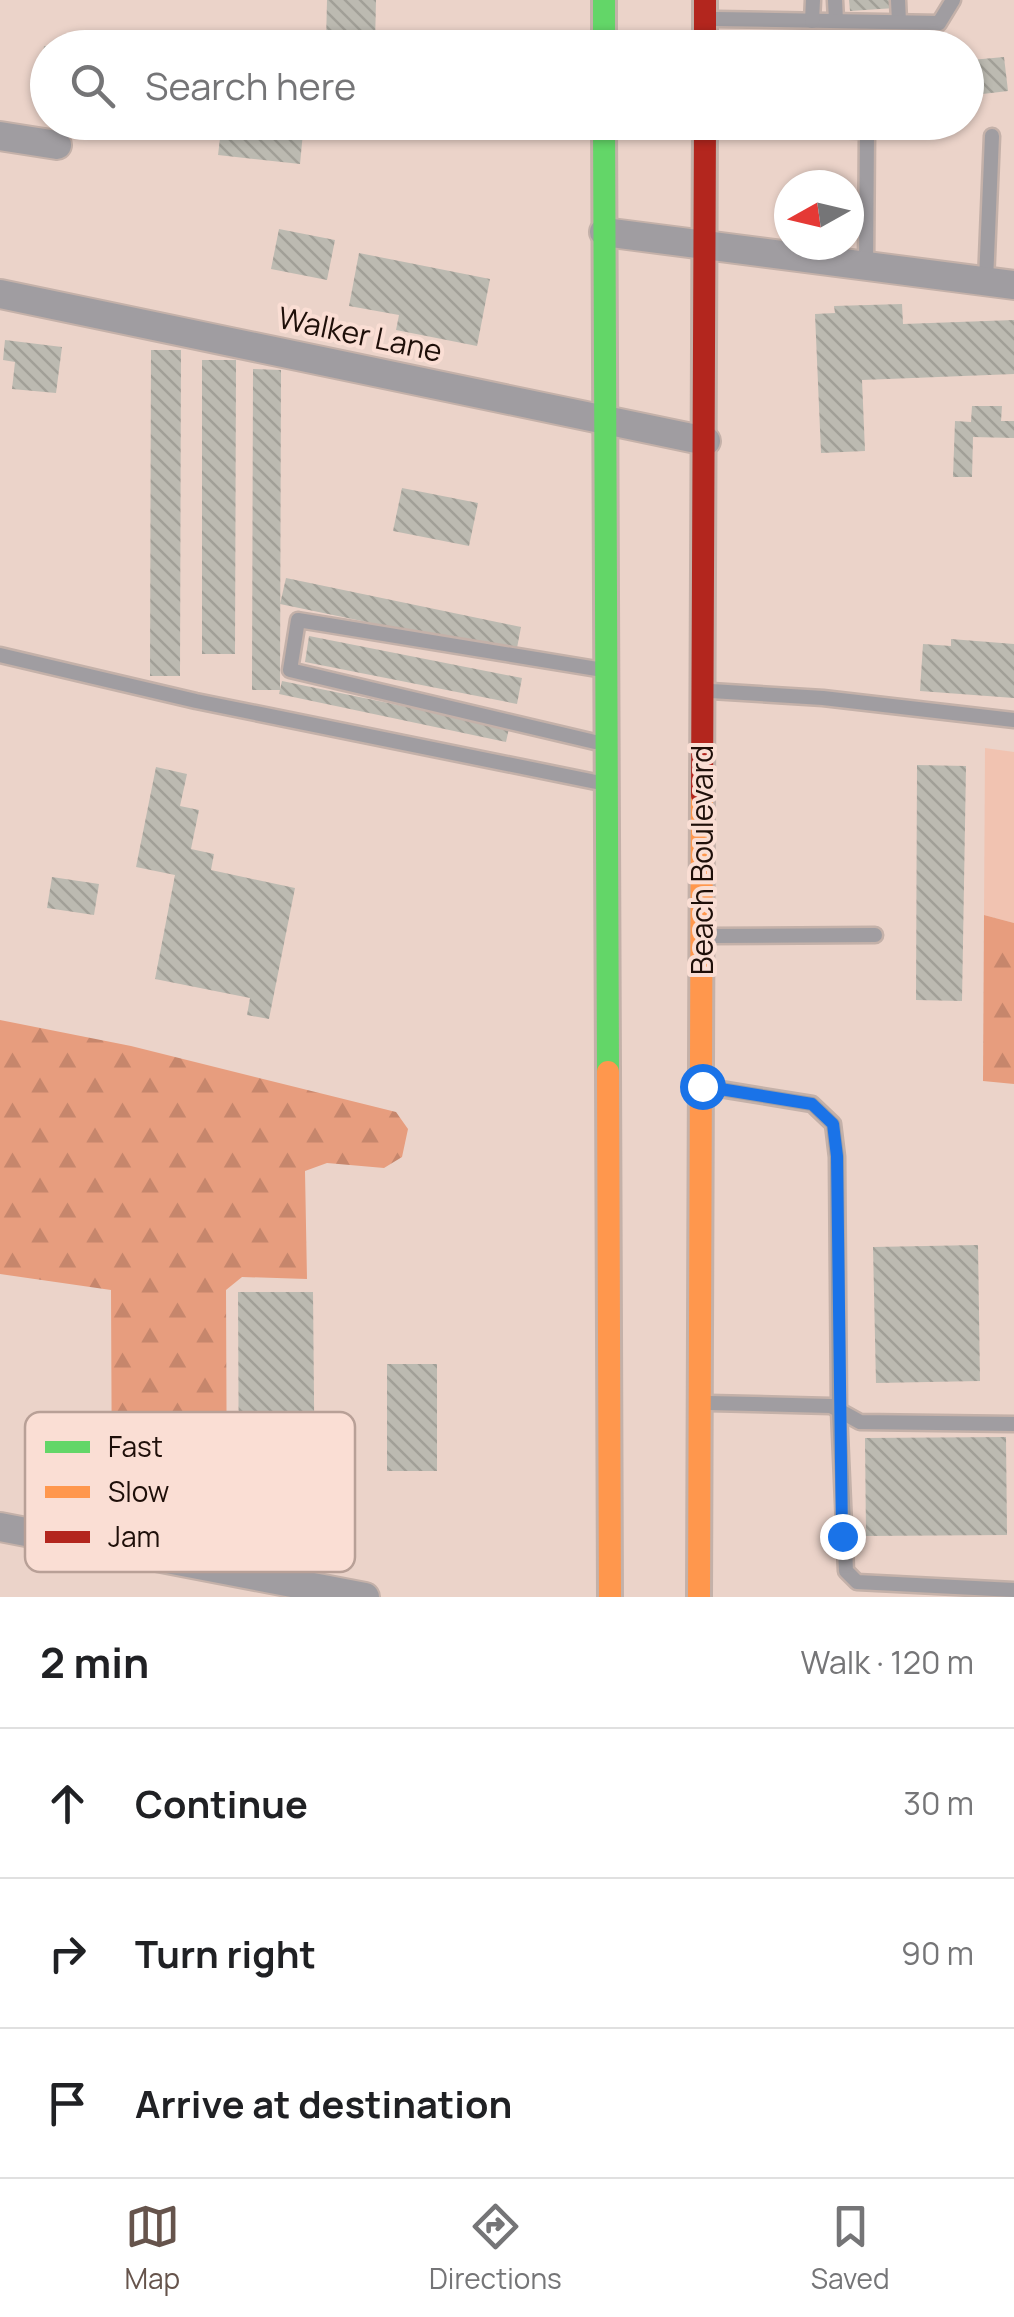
<!DOCTYPE html>
<html lang="en">
<head>
<meta charset="utf-8">
<style>
  body { margin:0; font-family:Manrope,sans-serif; background:#f2f2f2; color:#202124 }
  .compass { position:absolute; left:774px; top:170px; width:90px; height:90px; border-radius:50%; background:#fff; box-shadow:0 2px 8px #0004; rotate:262deg }
  .stop { position:absolute; width:30px; height:30px; margin:-22px; border:8px solid #1a73e8; border-radius:50%; background:#fff }
  .stop.end { background:#1a73e8; border-color:#fff; box-shadow:0 2px 10px #0008 }
  .list { margin:0; padding:0; list-style:none }
  h2 { display:flex; justify-content:space-between; align-items:center; height:130px; margin:0; padding:0 40px; font-size:42px }
  h2 small { font-size:32px; font-weight:400; color:#757577 }
  .list li { display:grid; grid-template-columns:65px 1fr auto; gap:30px; align-items:center; box-sizing:border-box; height:150px; padding:0 40px; border-top:2px solid #e0e0e0 }
  .list b { display:block; font-size:38px; white-space:nowrap }
  .list em { font-size:32px; font-style:normal; color:#757577 }
  .icon { flex:none; width:55px; height:55px; fill:none; stroke:currentColor; stroke-width:2; stroke-linecap:round; stroke-linejoin:round }
  .map { position:relative; flex:none; width:1014px; height:1597px; overflow:hidden }
  .search { position:absolute; background:#fff; box-shadow:0 2px 8px #0004; left:30px; right:30px; top:30px; height:110px; display:flex; align-items:center; gap:25px; box-sizing:border-box; padding:0 35px; border-radius:55px; color:#757577; font-size:38px }
  .sheet { height:580px; background:#fff }
  nav { display:flex; justify-content:space-around; align-items:center; box-sizing:border-box; height:140px; border-top:2px solid #e0e0e0; background:#fff; font-size:28px; color:#757577 }
  nav a { display:grid; justify-items:center; gap:5px }
  nav .on { color:#66544c }
  .map>svg:first-child { display:block }
  .grass { fill:#f1c3b1 }
  .forest { fill:url(#forest-firs) }
  .building { fill:url(#building-back-hatch) }
  .lines { fill:none; stroke-linecap:round; stroke-linejoin:round }
  .lane-casing { stroke:#c4b1a9; stroke-width:19 }
  .street-casing { stroke:#c4b1a9; stroke-width:32 }
  .fast-casing { stroke:#c4b1a9; stroke-width:28 }
  .slow-casing { stroke:#c4b1a9; stroke-width:28 }
  .jam-casing { stroke:#c4b1a9; stroke-width:28 }
  .lane { stroke:#a09da1; stroke-width:14 }
  .street { stroke:#a09da1; stroke-width:28 }
  .fast { stroke:#63d668; stroke-width:22 }
  .slow { stroke:#ff974d; stroke-width:22 }
  .jam { stroke:#b3261e; stroke-width:22 }
  .route { stroke:#1a73e8; stroke-width:12 }
  .labels { text-anchor:middle; stroke-width:8; stroke-linejoin:round; paint-order:stroke }
  .street-label { font-size:30px; fill:#1e0f09; stroke:#faded4 }
  .key { fill:#faded4; stroke:#b8a097; stroke-width:2.5 }
  .key-label { font-size:28px; fill:#1e0f09 }
</style>
</head>
<body>
<div class="map">
<svg width="1014" height="1597" viewBox="0 0 1014 1597">
  <defs>
    <pattern id="forest-firs" width="22" height="20" patternUnits="userSpaceOnUse" patternTransform="scale(2.5)"><rect width="22" height="20" fill="#e79d7e"/><path d="M5 1l3.5 6h-7zM16 11l3.5 6h-7z" fill="#c6866c"/></pattern>
    <pattern id="building-back-hatch" width="6" height="6" patternUnits="userSpaceOnUse" patternTransform="scale(2.5)"><rect width="6" height="6" fill="#bcbab1"/><path d="M-1 5l2 2M0 0l6 6M5-1l2 2" fill="none" stroke="#a19f97"/></pattern>
  </defs>
  <rect width="100%" height="100%" fill="#ebd3c9"/>
  <polygon class="grass" points="985,748 1014,752 1014,923 984,915"/>
  <g class="forest">
    <polygon points="984,915 1014,923 1014,1084 983,1081"/>
    <polygon points="0,1020 131,1046 396,1112 408,1129 402,1157 384,1168 327,1163 305,1171 307,1279 242,1277 226,1290 227,1525 112,1508 111,1290 0,1274"/>
  </g>
  <g class="building">
    <polygon points="327,0 376,0 375,45 326,43"/>
    <polygon points="849,0 894,0 895,8 850,11"/>
    <polygon points="437,33 497,46 496,48 434,48"/>
    <polygon points="44,46 48,47 48,106 35,104"/>
    <polygon points="1004,57 1008,91 974,95 971,60"/>
    <polygon points="222,122 304,122 300,164 218,155"/>
    <polygon points="412,122 477,122 474,138"/>
    <polygon points="279,229 335,240 327,280 271,269"/>
    <polygon points="359,253 490,279 477,346 396,330 399,315 349,306"/>
    <polygon points="902,304 903,324 1014,320 1014,374 862,380 865,451 821,453 815,314 835,313 834,306"/>
    <polygon points="5,340 62,347 56,393 12,389 15,362 3,360"/>
    <polygon points="151,350 181,350 180,676 150,676"/>
    <polygon points="202,360 236,360 235,654 202,654"/>
    <polygon points="253,369 281,370 280,690 252,690"/>
    <polygon points="972,406 1002,406 1001,421 1014,421 1014,438 973,437 972,477 953,477 955,421 971,422"/>
    <polygon points="402,488 478,503 469,546 393,531"/>
    <polygon points="286,578 521,627 516,653 280,604"/>
    <polygon points="309,636 522,678 517,704 305,662"/>
    <polygon points="951,639 1014,644 1014,698 920,691 923,644 951,646"/>
    <polygon points="282,681 509,728 506,742 279,694"/>
    <polygon points="917,765 966,766 962,1001 916,1000"/>
    <polygon points="156,767 187,774 180,806 199,810 191,849 214,854 211,870 295,888 269,1019 247,1015 250,998 155,979 175,875 136,867"/>
    <polygon points="52,877 99,884 94,915 47,908"/>
    <polygon points="978,1245 980,1381 876,1383 873,1247"/>
    <polygon points="238,1292 313,1292 315,1508 239,1509"/>
    <rect x="387" y="1364" width="50" height="107"/>
    <polygon points="1006,1437 1007,1535 866,1536 865,1438"/>
  </g>
  <g class="lines">
    <defs>
      <g id="lane">
        <polyline points="835,0 836,21"/>
        <polyline points="898,0 899,22"/>
        <polyline points="716,19 939,23 953,0"/>
        <polyline points="812,21 813,0"/>
        <polyline points="716,127 867,131 866,266"/>
        <polyline points="986,281 992,136"/>
        <polyline points="0,655 196,701 596,782"/>
        <polyline points="711,691 823,698 1014,720"/>
        <polyline points="595,742 290,670 298,620 597,669"/>
        <polyline points="709,936 875,935"/>
        <polyline points="708,1087 812,1104 833,1124 837,1157 839,1411 846,1571 857,1582 1014,1590"/>
        <polyline points="709,1403 831,1406 860,1422 1014,1424"/>
      </g>
      <g id="street">
        <polyline points="0,136 57,145"/>
        <polyline points="604,232 1014,285"/>
        <polyline points="0,294 706,441"/>
        <polyline points="0,1527 365,1597"/>
      </g>
      <g id="fast">
        <polyline points="604,0 604,48"/>
        <polyline points="604,122 608,1072"/>
      </g>
      <g id="slow">
        <polyline points="608,1072 610,1597"/>
        <polyline points="699,1597 702,795"/>
      </g>
      <g id="jam">
        <polyline points="705,0 705,48"/>
        <polyline points="702,795 705,122"/>
      </g>
    </defs>
    <use href="#lane" class="lane-casing"/>
    <use href="#street" class="street-casing"/>
    <use href="#fast" class="fast-casing"/>
    <use href="#slow" class="slow-casing"/>
    <use href="#jam" class="jam-casing"/>
    <use href="#lane" class="lane"/>
    <use href="#street" class="street"/>
    <use href="#fast" class="fast"/>
    <use href="#slow" class="slow"/>
    <use href="#jam" class="jam"/>
  </g>
  <g class="lines">
    <polyline class="route" points="702,1086 812,1104 833,1124 837,1156 842,1536"/>
  </g>
  <g class="labels">
    <g class="street-label">
      <text transform="translate(360 335) rotate(12)" y="10">Walker Lane</text>
      <text transform="translate(703 860) rotate(-90)" y="10">Beach Boulevard</text>
    </g>
  </g>
  <rect x="25" y="1412" width="330" height="160" rx="15" class="key"/>
  <rect x="45" y="1441" width="45" height="12" fill="#63d668"/>
  <rect x="45" y="1486" width="45" height="12" fill="#ff974d"/>
  <rect x="45" y="1531" width="45" height="12" fill="#b3261e"/>
  <g class="key-label">
    <text x="108" y="1457">Fast</text>
    <text x="108" y="1502">Slow</text>
    <text x="108" y="1547">Jam</text>
  </g>
</svg>
<svg class="compass" viewBox="-18 -18 36 36"><path d="M0-13l5 13h-10z" fill="#e53935"/><path d="M0 13l5-13h-10z" fill="#757577"/></svg>
<div class="stop" style="left:702px;top:1086px"></div>
<div class="stop end" style="left:842px;top:1536px"></div>
<div class="search"><svg class="icon" aria-label="search" viewBox="0 0 24 24"><circle cx="10" cy="10" r="6"/><path d="M15 15l6 6"/></svg>Search here</div>
</div>
<section class="sheet">
<h2>2 min<small>Walk · 120 m</small></h2>
<ul class="list">
<li><svg class="icon" aria-label="ahead" viewBox="0 0 24 24"><path d="M12 20V5M6 11l6-6 6 6"/></svg><div><b>Continue</b></div><em>30 m</em></li>
<li><svg class="icon" aria-label="right" viewBox="0 0 24 24"><path d="M7 20v-9h11M14 6l5 5-5 5"/></svg><div><b>Turn right</b></div><em>90 m</em></li>
<li><svg class="icon" aria-label="arrive" viewBox="0 0 24 24"><path d="M6 21V4h12l-3 4 3 4H6"/></svg><div><b>Arrive at destination</b></div></li>
</ul>
</section>
<nav>
<a class="on"><svg class="icon" aria-label="map" viewBox="0 0 24 24"><path d="M3 6l6-2 6 2 6-2v14l-6 2-6-2-6 2zM9 4v14M15 6v14"/></svg>Map</a>
<a><svg class="icon" aria-label="directions" viewBox="0 0 24 24"><path d="M12 3l9 9-9 9-9-9zM9 14v-3h6M13 9l2 2-2 2"/></svg>Directions</a>
<a><svg class="icon" aria-label="saved" viewBox="0 0 24 24"><path d="M7 4h10v16l-5-4-5 4z"/></svg>Saved</a>
</nav>
</body>
</html>
